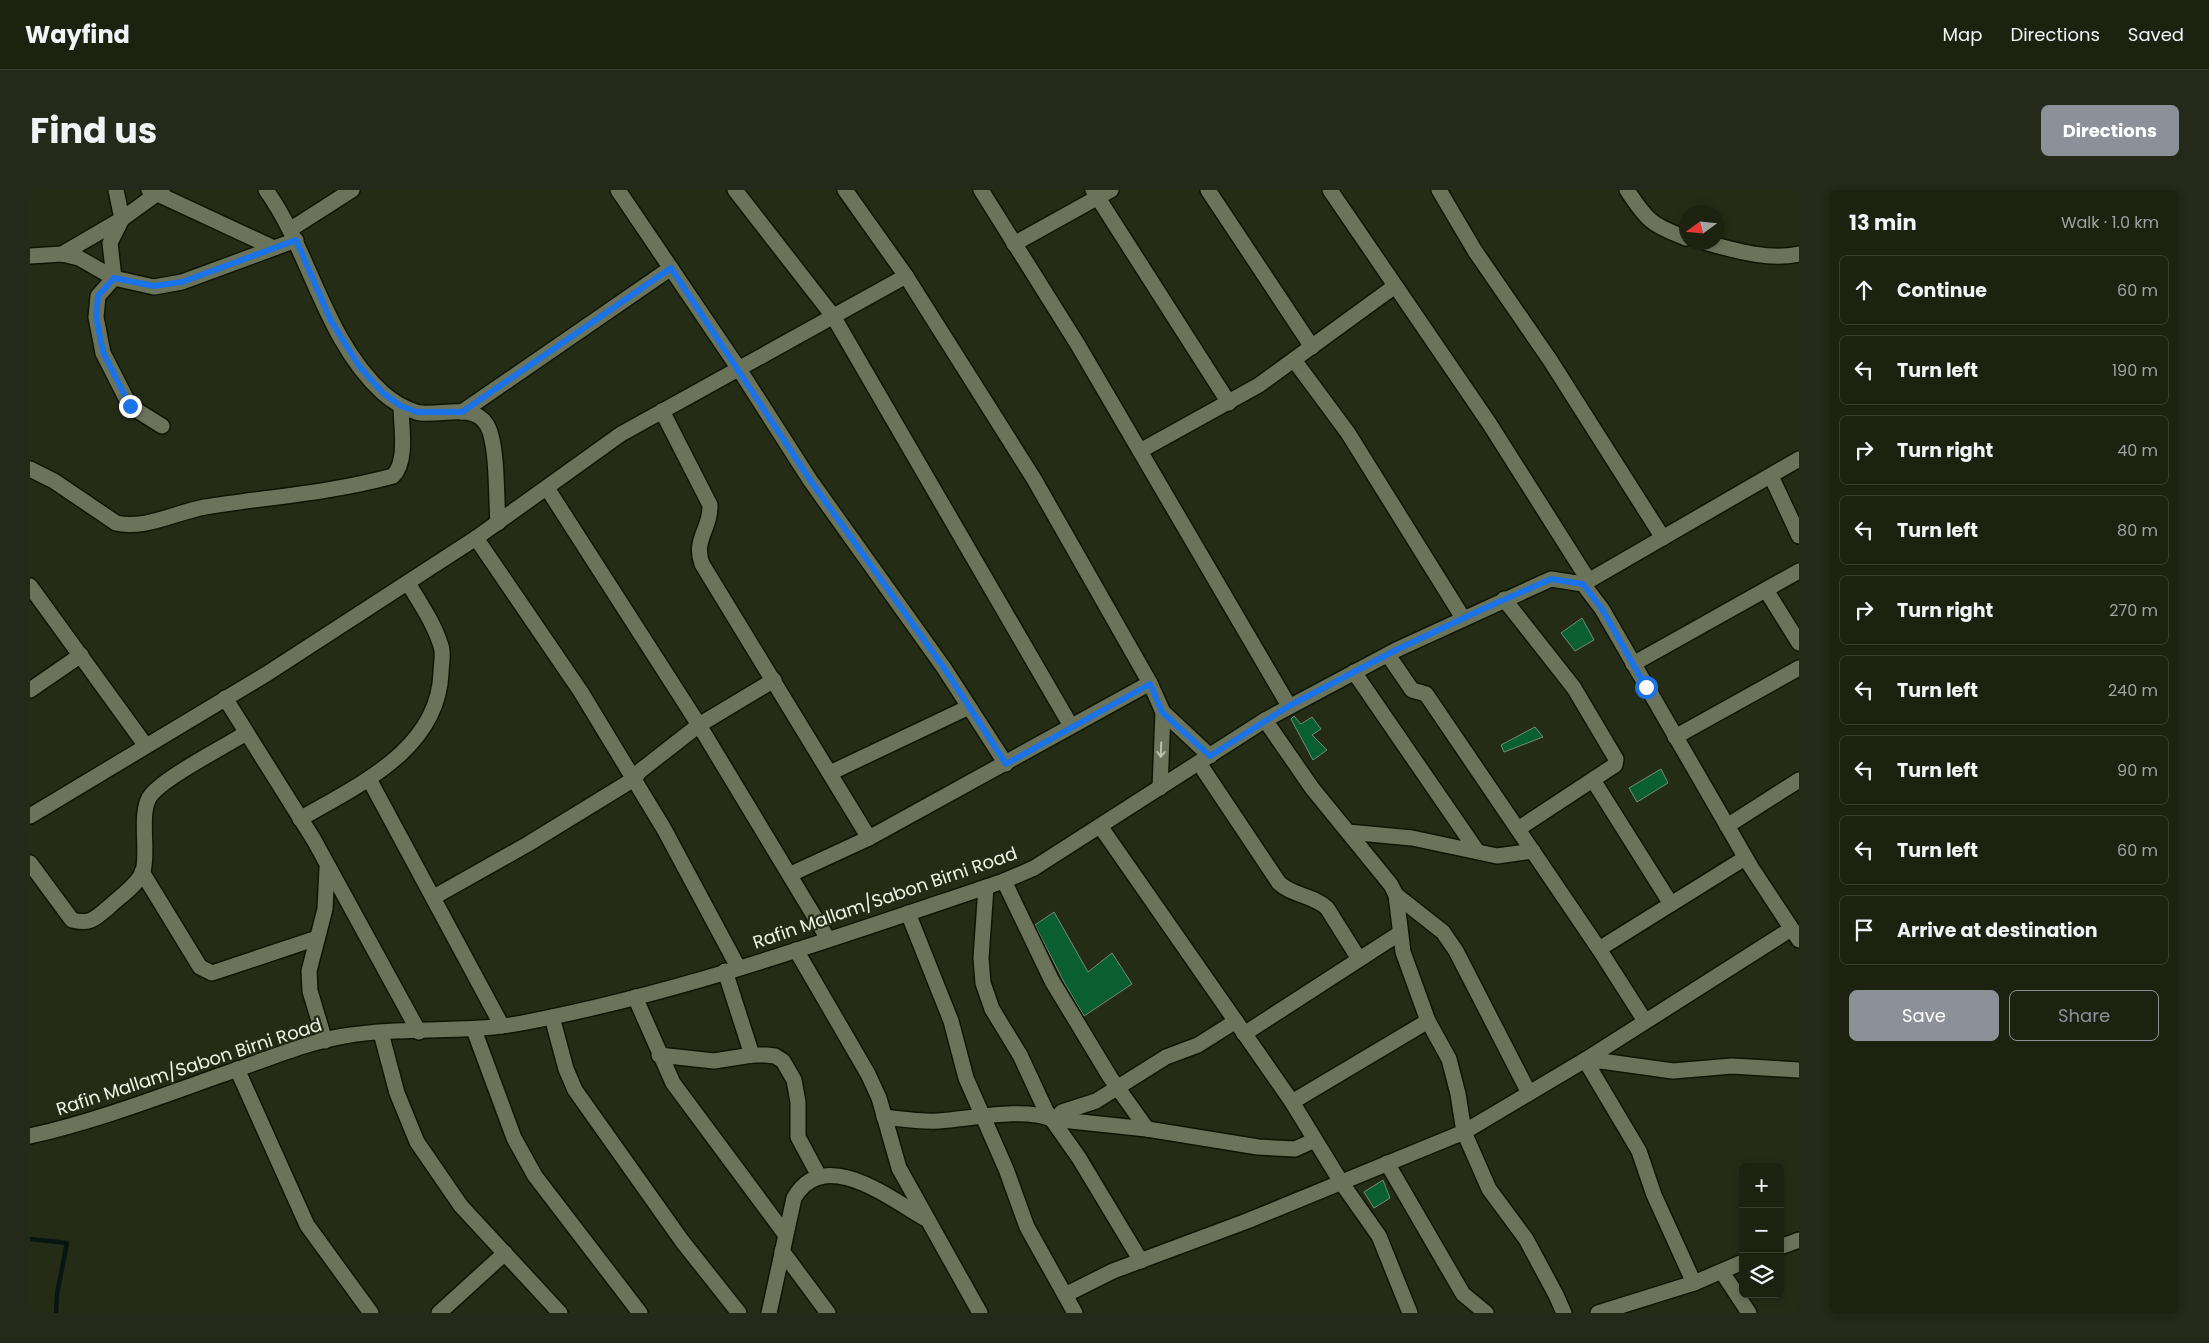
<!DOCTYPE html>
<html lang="en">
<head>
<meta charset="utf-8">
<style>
  body { margin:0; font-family:Poppins,sans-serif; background:#252919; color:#f1f3f6 }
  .controls { position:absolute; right:15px; bottom:15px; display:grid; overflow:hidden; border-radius:8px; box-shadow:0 2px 8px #0003 }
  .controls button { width:45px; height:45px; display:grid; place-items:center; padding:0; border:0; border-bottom:1px solid #3a3e30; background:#1c2110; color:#f1f3f6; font:25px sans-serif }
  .compass { position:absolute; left:1649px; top:15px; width:45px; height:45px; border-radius:50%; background:#1c2110; box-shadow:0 2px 8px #0003; rotate:255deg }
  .stop { position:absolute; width:15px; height:15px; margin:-11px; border:4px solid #1a73e8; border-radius:50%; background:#fff }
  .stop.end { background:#1a73e8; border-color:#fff; box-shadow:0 1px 5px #0008 }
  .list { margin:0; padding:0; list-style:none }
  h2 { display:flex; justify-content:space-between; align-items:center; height:65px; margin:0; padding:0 20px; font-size:21px }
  h2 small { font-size:16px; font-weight:400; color:#a0a39f }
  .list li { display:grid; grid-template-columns:32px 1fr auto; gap:15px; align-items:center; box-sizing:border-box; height:70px; margin:0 10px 10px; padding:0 10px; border:1px solid #3a3e30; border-radius:8px }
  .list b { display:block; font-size:19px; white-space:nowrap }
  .list em { font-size:16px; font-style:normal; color:#a0a39f }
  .actions { display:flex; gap:10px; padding:15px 20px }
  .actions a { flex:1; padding:11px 0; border:1px solid #8c9099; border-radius:8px; text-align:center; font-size:18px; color:#8c9099 }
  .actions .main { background:#8c9099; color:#fff }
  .icon { flex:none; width:28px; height:28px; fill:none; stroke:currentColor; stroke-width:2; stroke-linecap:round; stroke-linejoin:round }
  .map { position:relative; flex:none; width:1769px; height:1123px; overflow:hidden; border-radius:8px }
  header { display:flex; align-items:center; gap:30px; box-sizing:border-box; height:70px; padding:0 25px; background:#1c2110; border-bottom:1px solid #3a3e30 }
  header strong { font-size:24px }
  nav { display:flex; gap:28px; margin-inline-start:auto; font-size:18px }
  .intro { display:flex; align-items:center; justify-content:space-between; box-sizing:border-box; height:120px; padding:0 30px }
  h1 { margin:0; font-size:35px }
  .button { padding:12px 22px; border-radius:8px; background:#8c9099; color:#fff; font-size:18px; font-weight:700 }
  main { display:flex; gap:30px; padding:0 30px }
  aside { flex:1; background:#1c2110; border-radius:8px; box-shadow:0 2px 8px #0003 }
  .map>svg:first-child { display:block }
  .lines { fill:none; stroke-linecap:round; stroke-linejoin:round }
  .stream { stroke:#071613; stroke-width:4.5 }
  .building { fill:#0a5f31; stroke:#738b79 }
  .minor-casing { stroke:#0e1502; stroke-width:18 }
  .minor { stroke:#6b745b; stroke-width:15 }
  .oneway { stroke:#bac1ae }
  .route { stroke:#1a73e8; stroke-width:6 }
  .labels { text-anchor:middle; stroke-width:4.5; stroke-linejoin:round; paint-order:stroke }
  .street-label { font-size:18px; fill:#eef4e6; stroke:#252c16 }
</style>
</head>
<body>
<header>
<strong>Wayfind</strong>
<nav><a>Map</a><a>Directions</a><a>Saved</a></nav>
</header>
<div class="intro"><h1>Find us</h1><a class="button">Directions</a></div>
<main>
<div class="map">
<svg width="1769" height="1123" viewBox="0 0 1769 1123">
  <rect width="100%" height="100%" fill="#252c16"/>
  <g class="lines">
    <polyline class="stream" points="0,1049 37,1053 27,1104 26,1123"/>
  </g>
  <g class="building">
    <polygon points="1552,428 1564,450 1545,461 1531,443"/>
    <polygon points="1264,526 1271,534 1282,527 1291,539 1282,545 1297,560 1283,570 1261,529"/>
    <polygon points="1505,537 1513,547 1474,562 1471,555"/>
    <polygon points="1631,579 1638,593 1607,612 1599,598"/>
    <polygon points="1024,722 1058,782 1082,763 1102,794 1054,826 1034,792 1005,735"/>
    <polygon points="1353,990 1360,1008 1344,1018 1334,1002"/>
  </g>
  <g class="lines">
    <defs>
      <g id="minor">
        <polyline points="86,0 92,29 80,53 84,88 68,106 66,127 73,163 100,216 132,236"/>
        <polyline points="119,0 244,58"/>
        <path d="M236 0C281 63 294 149 353 203 362 211 374 218 386 222 407 228 443 211 457 235 468 254 466 309 468 333"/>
        <polyline points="588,0 709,179 780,290 914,478 976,574"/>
        <polyline points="705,0 803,126 1041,536"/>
        <polyline points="815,0 876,86 1004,289 1120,493 1133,522 1180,566"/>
        <polyline points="951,0 1048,155 1259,516"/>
        <polyline points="1063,0 1199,213"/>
        <polyline points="1178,0 1282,157"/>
        <polyline points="1300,0 1459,233 1559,391"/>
        <polyline points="1409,0 1445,61 1520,170 1633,348"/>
        <path d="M1597 0C1617 31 1622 35 1656 48"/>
        <polyline points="261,39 322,0"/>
        <path d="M1674 52C1704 60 1738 71 1769 64"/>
        <polyline points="984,54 1081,0"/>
        <polyline points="32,64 92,29 132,0"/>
        <polyline points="0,66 32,64 49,68 84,88 124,97 152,92 266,50"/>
        <polyline points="1264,170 1318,243 1433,428"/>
        <path d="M632 221 680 315C681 339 663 349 672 374L839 648"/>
        <polyline points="432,222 641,78"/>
        <polyline points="1110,261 1229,195 1365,96"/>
        <path d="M0 279 24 291 86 333C114 340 147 322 175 317 237 307 301 303 363 286 378 271 371 236 371 216"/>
        <polyline points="1741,286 1769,346"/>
        <polyline points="517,298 669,535 798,749"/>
        <polyline points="446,348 551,502 634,639 708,777"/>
        <polyline points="1553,394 1769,269"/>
        <polyline points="0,396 116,556"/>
        <polyline points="1736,400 1769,453"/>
        <polyline points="1474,409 1544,498 1586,569 1585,575 1488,639"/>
        <polyline points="1358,465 1382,500 1396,504 1569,759 1615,831"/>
        <polyline points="1603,474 1769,381"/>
        <polyline points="1324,482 1447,661"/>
        <polyline points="0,500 51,465"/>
        <polyline points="195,508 284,650 389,842"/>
        <polyline points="1235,530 1282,598 1361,695 1366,705 1373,762 1398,831 1419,869 1428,904 1434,942 1459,999 1496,1049 1526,1105 1534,1123"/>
        <polyline points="1645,547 1769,478"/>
        <path d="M1169 573 1249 693C1263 706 1283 705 1297 718L1329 769"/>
        <polyline points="800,583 939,517"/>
        <polyline points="339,589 472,836"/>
        <polyline points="1563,590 1641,714"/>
        <polyline points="1130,598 1133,522"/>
        <polyline points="0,626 238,483 446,348 591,244 876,86"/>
        <path d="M270 629C328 595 408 560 411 483 411 475 414 464 411 456 404 433 390 413 378 393"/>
        <polyline points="1070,636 1262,912 1311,992 1349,1046 1380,1123"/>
        <polyline points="1697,636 1769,590"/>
        <polyline points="1318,642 1382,648 1467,666 1503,661"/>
        <path d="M0 673 42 730C61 735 65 728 79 717 89 707 108 695 113 681 119 662 108 621 121 605 135 587 194 557 216 543"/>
        <polyline points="112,682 170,777 182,783 287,748"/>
        <polyline points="761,684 839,648 1120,493"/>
        <polyline points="974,691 1022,791 1080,887 1117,939"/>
        <polyline points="956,697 951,768 953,793 962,819 990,865 1016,921 1049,968 1111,1071"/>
        <polyline points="1366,705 1413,742 1426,761 1499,903"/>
        <polyline points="404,707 498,654 604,589 610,581 669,535 744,490"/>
        <polyline points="878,723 921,831 936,888 976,979 997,1037 1045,1123"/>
        <polyline points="1569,759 1715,668"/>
        <polyline points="766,760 838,884 849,908 869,978 950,1123"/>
        <polyline points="695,781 722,865"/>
        <polyline points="605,807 643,893 755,1044"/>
        <polyline points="522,827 536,879 545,900 652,1051 709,1123"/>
        <polyline points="444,840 484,948 505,986 610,1123"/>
        <polyline points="351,843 367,903 387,952 431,1016 530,1123"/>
        <polyline points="1214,844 1370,743"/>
        <polyline points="295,851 280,801 279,781 295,719 297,678"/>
        <polyline points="629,865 684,871 722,865 736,865 745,866 753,871 764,890 768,912 768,947 789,986"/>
        <polyline points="1555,870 1609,961 1624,1005 1664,1093"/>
        <polyline points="1557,874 1571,871 1643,881 1702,876 1769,880"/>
        <polyline points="207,879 277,1035 341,1123"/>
        <polyline points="1262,912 1398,831"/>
        <path d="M854 927C872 929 891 932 909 931 940 929 993 917 1022 929L1117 939 1228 957 1265 959 1285 950"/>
        <polyline points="1026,929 1032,922 1066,911 1136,867 1168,855 1206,831"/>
        <path d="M0 946C71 930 139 903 208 879 243 867 278 852 314 846 373 836 433 844 492 833 656 802 816 744 974 691L1004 678 1235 530 1366 460 1521 389 1553 394 1572 419 1721 677 1769 750"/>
        <polyline points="1357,973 1433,1104 1456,1123"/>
        <polyline points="1750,1057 1769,1050"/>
        <polyline points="752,1061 798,1123"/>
        <polyline points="1692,1082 1719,1123"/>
        <polyline points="1035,1105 1083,1081 1217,1031 1434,942 1555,870 1761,739"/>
        <polyline points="409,1123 475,1063"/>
        <path d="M739 1123 764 1008C794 956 859 1008 894 1028"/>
        <polyline points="1568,1123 1664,1093 1713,1072"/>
      </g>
    </defs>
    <use href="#minor" class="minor-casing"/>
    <use href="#minor" class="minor"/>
  </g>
  <defs><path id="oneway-shaft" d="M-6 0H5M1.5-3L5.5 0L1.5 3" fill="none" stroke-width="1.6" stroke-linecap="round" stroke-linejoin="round" transform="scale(1.25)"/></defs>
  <use class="oneway" href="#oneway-shaft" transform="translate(1131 560) rotate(92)"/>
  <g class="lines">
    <polyline class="route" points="100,216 73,162 66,127 68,106 84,88 124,96 152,92 266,50 301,131 329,176 353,203 371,216 387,222 432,222 641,78 780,290 914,478 976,574 1120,494 1132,522 1180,566 1259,516 1366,460 1453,419 1521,389 1553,394 1572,419 1616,497"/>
  </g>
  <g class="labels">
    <g class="street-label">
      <text transform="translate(855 708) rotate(-19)" y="6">Rafin Mallam/Sabon Birni Road</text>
      <text transform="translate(159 877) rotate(-18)" y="6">Rafin Mallam/Sabon Birni Road</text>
    </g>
  </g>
</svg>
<div class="controls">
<button>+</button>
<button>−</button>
<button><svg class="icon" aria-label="layers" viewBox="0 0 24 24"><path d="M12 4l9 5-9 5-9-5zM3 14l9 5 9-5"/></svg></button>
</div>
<svg class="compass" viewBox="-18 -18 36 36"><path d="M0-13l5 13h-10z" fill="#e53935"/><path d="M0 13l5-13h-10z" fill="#a0a39f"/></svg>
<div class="stop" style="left:1616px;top:497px"></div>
<div class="stop end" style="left:100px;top:216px"></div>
</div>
<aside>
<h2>13 min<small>Walk · 1.0 km</small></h2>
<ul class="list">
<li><svg class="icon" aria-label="ahead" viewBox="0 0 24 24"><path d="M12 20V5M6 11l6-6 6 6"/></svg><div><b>Continue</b></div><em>60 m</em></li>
<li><svg class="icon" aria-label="left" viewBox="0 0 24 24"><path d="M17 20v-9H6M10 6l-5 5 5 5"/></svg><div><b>Turn left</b></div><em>190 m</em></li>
<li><svg class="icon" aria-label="right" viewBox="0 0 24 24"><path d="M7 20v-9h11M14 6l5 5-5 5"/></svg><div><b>Turn right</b></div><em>40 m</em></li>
<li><svg class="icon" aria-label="left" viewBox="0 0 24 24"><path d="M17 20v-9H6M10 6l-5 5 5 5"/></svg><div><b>Turn left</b></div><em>80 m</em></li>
<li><svg class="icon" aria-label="right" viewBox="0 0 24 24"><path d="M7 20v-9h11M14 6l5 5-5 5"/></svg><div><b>Turn right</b></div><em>270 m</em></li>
<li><svg class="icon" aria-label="left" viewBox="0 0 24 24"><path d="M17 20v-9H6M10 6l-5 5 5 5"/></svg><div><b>Turn left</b></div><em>240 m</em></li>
<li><svg class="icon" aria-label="left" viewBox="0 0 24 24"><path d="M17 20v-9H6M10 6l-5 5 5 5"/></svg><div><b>Turn left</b></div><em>90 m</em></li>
<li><svg class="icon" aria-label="left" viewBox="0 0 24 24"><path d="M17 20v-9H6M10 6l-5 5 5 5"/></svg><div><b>Turn left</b></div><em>60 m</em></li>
<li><svg class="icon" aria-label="arrive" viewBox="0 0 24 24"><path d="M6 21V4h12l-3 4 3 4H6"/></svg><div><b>Arrive at destination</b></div></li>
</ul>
<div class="actions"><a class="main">Save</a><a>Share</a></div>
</aside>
</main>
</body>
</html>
